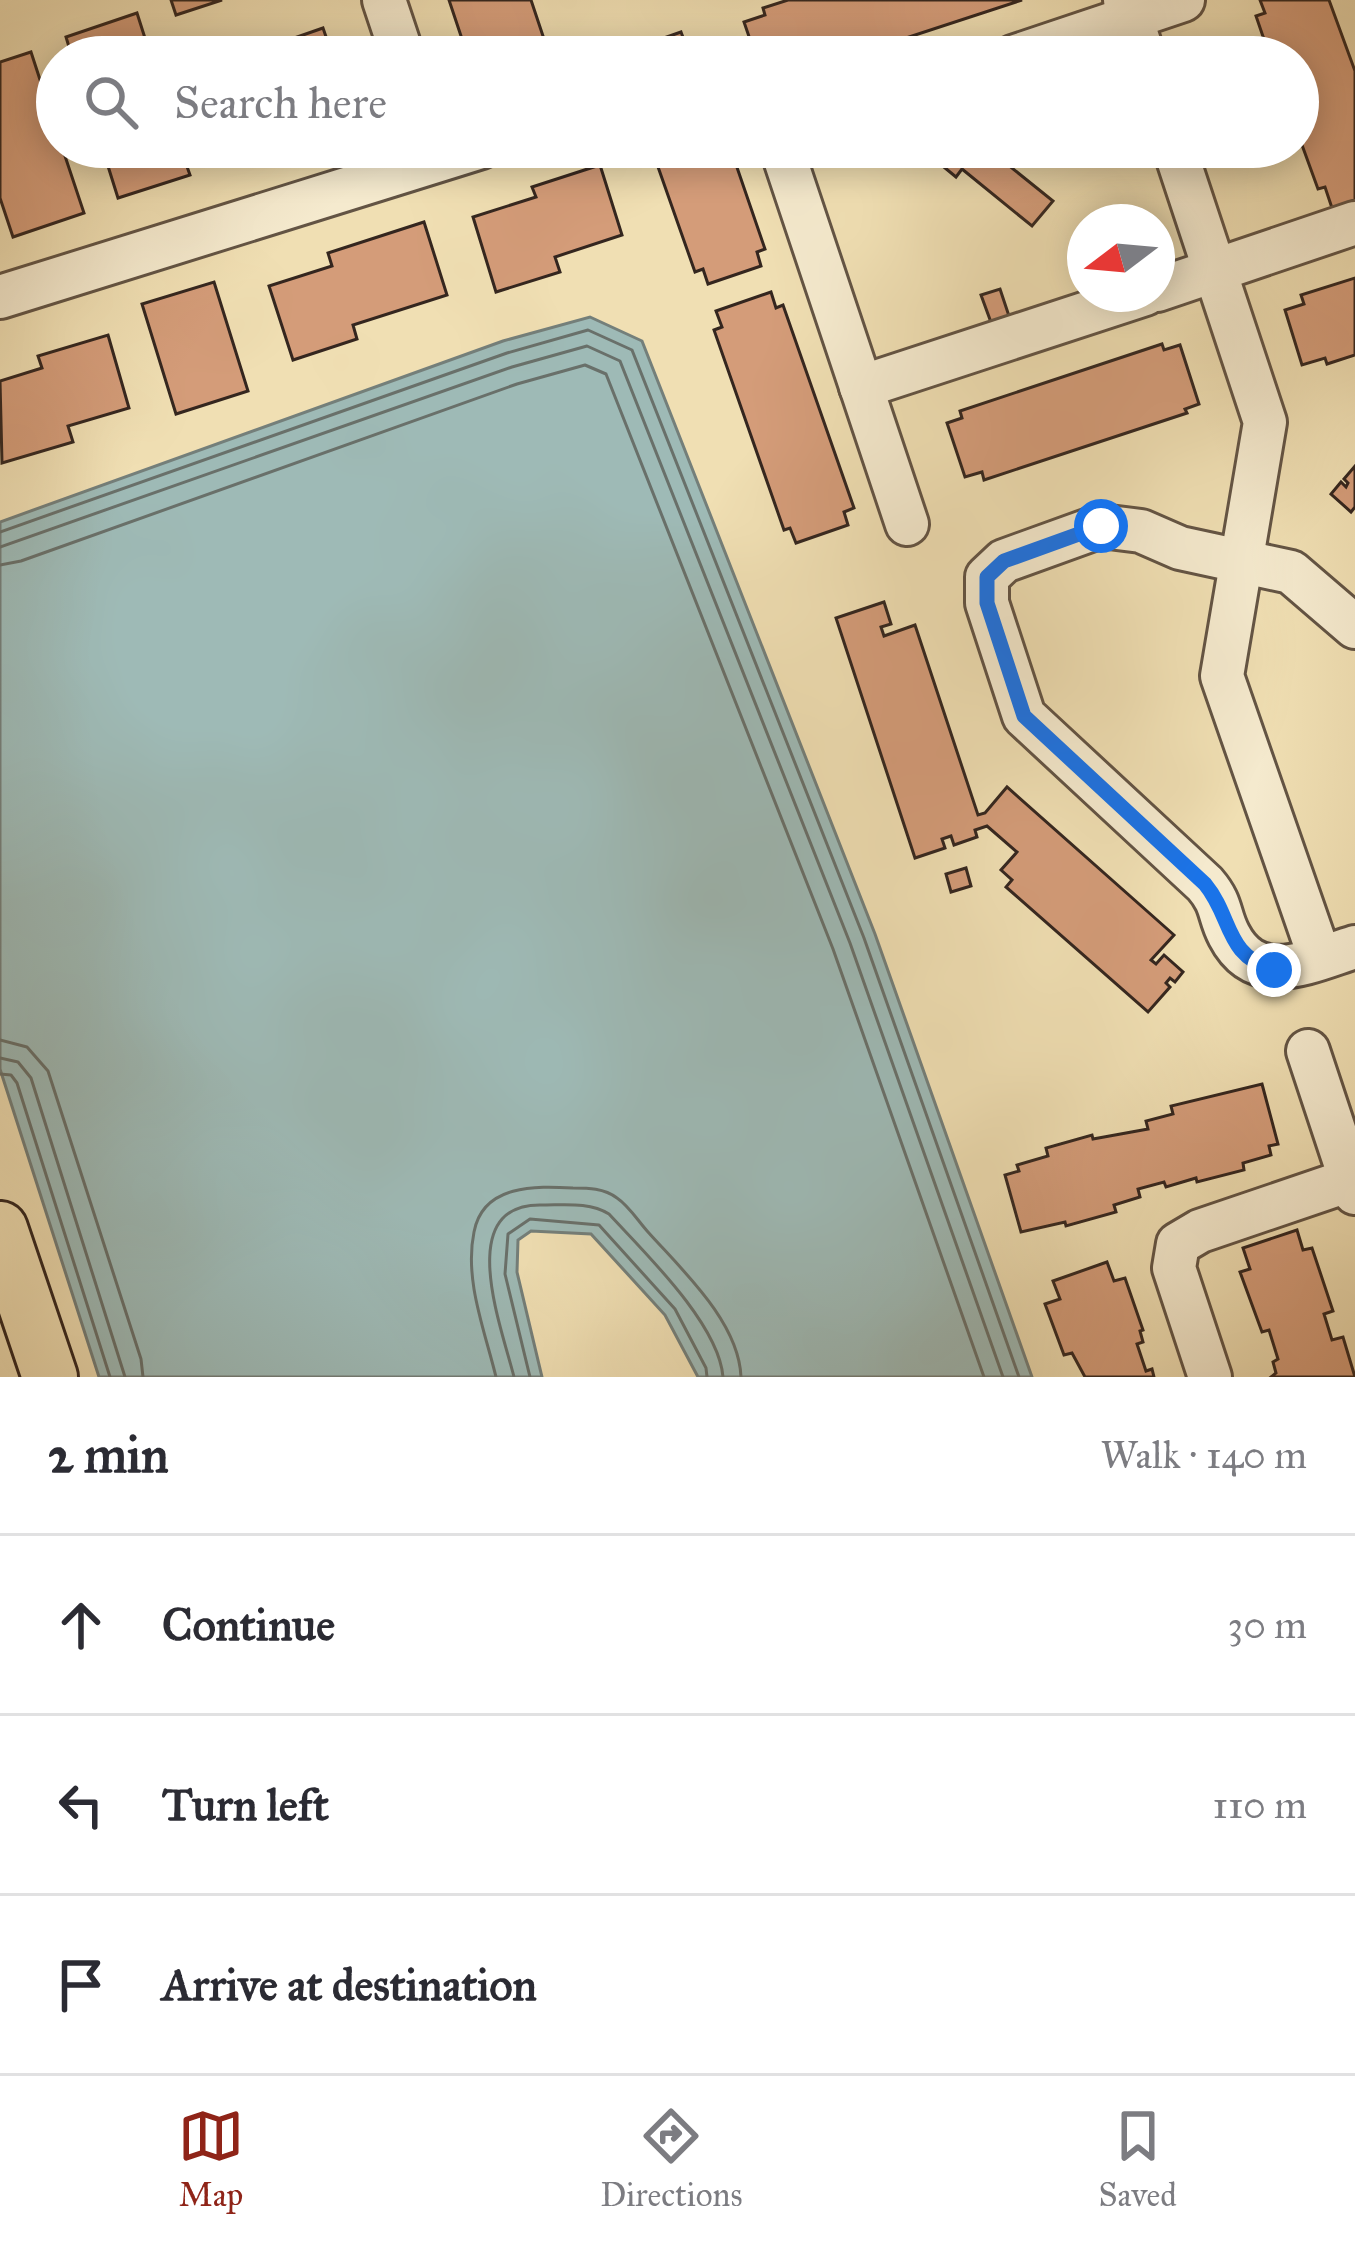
<!DOCTYPE html>
<html lang="en">
<head>
<meta charset="utf-8">
<style>
  body { margin:0; font-family:"IM FELL Great Primer",serif; background:#f7f7f7; color:#2b2b33 }
  .compass { position:absolute; left:1067px; top:204px; width:108px; height:108px; border-radius:50%; background:#fff; box-shadow:0 6px 30px #0003; rotate:254deg }
  .stop { position:absolute; width:36px; height:36px; margin:-27px; border:9px solid #1a73e8; border-radius:50%; background:#fff }
  .stop.end { background:#1a73e8; border-color:#fff; box-shadow:0 3px 12px #0008 }
  .list { margin:0; padding:0; list-style:none }
  h2 { display:flex; justify-content:space-between; align-items:center; height:156px; margin:0; padding:0 48px; font-size:51px }
  h2 small { font-size:39px; font-weight:400; color:#7c7c81 }
  .list li { display:grid; grid-template-columns:78px 1fr auto; gap:36px; align-items:center; box-sizing:border-box; height:180px; padding:0 48px; border-top:3px solid #e1e1e2 }
  .list b { display:block; font-size:45px; white-space:nowrap }
  .list em { font-size:39px; font-style:normal; color:#7c7c81 }
  .icon { flex:none; width:66px; height:66px; fill:none; stroke:currentColor; stroke-width:2; stroke-linecap:round; stroke-linejoin:round }
  .map { position:relative; flex:none; width:1355px; height:1377px; overflow:hidden }
  .search { position:absolute; background:#fff; box-shadow:0 6px 30px #0003; left:36px; right:36px; top:36px; height:132px; display:flex; align-items:center; gap:30px; box-sizing:border-box; padding:0 42px; border-radius:66px; color:#7c7c81; font-size:45px }
  .sheet { height:696px; background:#fff }
  nav { display:flex; justify-content:space-around; align-items:center; box-sizing:border-box; height:168px; border-top:3px solid #e1e1e2; background:#fff; font-size:33px; color:#7c7c81 }
  nav a { display:grid; justify-items:center; gap:6px }
  nav .on { color:#8f2418 }
  .map>svg:first-child { display:block }
  .water { fill:#9ebab6; stroke:#747f7a; stroke-width:3 }
  .lines { fill:none; stroke-linecap:round; stroke-linejoin:round }
  .shore { stroke:#69706a; stroke-width:3 }
  .building { fill:#d49c79; stroke:#34261f; stroke-width:3 }
  .minor-casing { stroke:#635444; stroke-width:48 }
  .major-casing { stroke:#34261f; stroke-width:60 }
  .minor { stroke:#f5eace; stroke-width:42 }
  .major { stroke:#f0dfb3; stroke-width:54 }
  .route { stroke:#1a73e8; stroke-width:15 }
</style>
</head>
<body>
<div class="map">
<svg width="1355" height="1377" viewBox="0 0 1355 1377">
  <rect width="100%" height="100%" fill="#f0dfb3"/>
  <filter id="stains"><feTurbulence type="fractalNoise" baseFrequency=".00167" numOctaves="4"/><feColorMatrix values="0 0 0 0 .2 0 0 0 0 .09 0 0 0 0 .02 0 0 0 .5 -.17"/></filter>
  <radialGradient id="worn" r=".72"><stop offset=".6" stop-color="#630" stop-opacity="0"/><stop offset="1" stop-color="#630" stop-opacity=".3"/></radialGradient>
  <polygon class="water" points="590,317 642,341 875,934 1032,1377 698,1377 665,1315 591,1234 531,1231 518,1240 517,1272 542,1377 99,1377 0,1069 0,522 503,341"/>
  <g class="lines">
    <g class="shore">
      <polyline points="0,532 507,353 588,330 632,350 864,938 1019,1377"/>
      <polyline points="0,547 512,367 587,346 620,361 850,943 1003,1377"/>
      <polyline points="0,565 21,561 517,384 585,365 606,374 833,949 984,1377"/>
      <polyline points="0,1040 27,1047 48,1071 141,1359 143,1377"/>
      <polyline points="0,1058 18,1062 31,1078 125,1377"/>
      <polyline points="0,1074 11,1075 17,1083 110,1377"/>
      <path d="M496 1377C485 1331 464 1280 474 1232 483 1184 536 1186 573 1188 588 1188 604 1188 617 1198 629 1206 638 1221 648 1232 682 1270 739 1322 741 1377"/>
      <path d="M514 1377C502 1328 452 1201 544 1205 565 1205 590 1202 609 1214 644 1252 719 1324 723 1377"/>
      <polyline points="530,1377 505,1274 508,1234 530,1219 599,1225 675,1309 706,1368 707,1377"/>
    </g>
  </g>
  <g class="building">
    <polygon points="171,0 222,0 176,15"/>
    <polygon points="449,0 531,0 550,57 468,57"/>
    <polygon points="788,0 1022,0 848,57 756,57 744,22 765,15 763,8"/>
    <polygon points="1260,0 1329,0 1355,71 1355,200 1332,208 1325,187 1318,189 1298,134 1298,57 1270,57 1256,16 1265,13"/>
    <polygon points="137,13 151,57 72,57 66,37"/>
    <polygon points="323,28 333,57 259,57 257,51"/>
    <polygon points="681,32 687,48 694,45 698,57 629,57 627,51"/>
    <polygon points="31,52 57,132 57,147 62,147 84,213 13,237 0,198 0,62"/>
    <polygon points="102,147 180,147 190,175 118,198"/>
    <polygon points="651,147 730,147 765,249 757,252 761,266 708,284 703,269 695,272"/>
    <polygon points="942,147 1003,147 1014,156 1007,164 1053,201 1032,226 962,169 956,177 933,158"/>
    <polygon points="600,165 622,235 555,257 560,272 496,292 473,217 536,197 532,187"/>
    <polygon points="424,222 447,295 353,325 357,339 293,360 269,286 332,266 328,253"/>
    <polygon points="1355,278 1355,355 1327,364 1325,358 1302,365 1285,310 1304,304 1301,295"/>
    <polygon points="214,282 248,391 176,414 142,304"/>
    <polygon points="1000,289 1010,319 992,325 981,295"/>
    <polygon points="771,292 776,308 783,305 854,508 844,512 848,525 796,543 790,528 784,530 714,330 722,327 716,311"/>
    <polygon points="108,335 129,408 68,426 73,442 2,463 0,381 42,368 38,356"/>
    <polygon points="1162,344 1164,350 1180,345 1199,404 1185,409 1187,413 984,480 982,472 965,477 947,423 962,418 960,411"/>
    <polygon points="1355,466 1355,507 1351,512 1331,494 1341,482 1346,487 1348,483 1344,479"/>
    <polygon points="884,602 891,624 881,627 884,636 915,625 978,815 985,813 1007,787 1174,935 1151,960 1156,964 1164,955 1183,972 1175,982 1170,978 1166,983 1170,987 1148,1012 1006,887 1012,880 1001,870 1017,852 987,826 975,830 977,837 954,845 951,836 942,839 945,848 915,858 836,618"/>
    <polygon points="966,868 971,886 951,892 946,874"/>
    <polygon points="1262,1084 1278,1144 1269,1146 1271,1155 1243,1163 1244,1170 1197,1182 1196,1178 1166,1187 1164,1182 1138,1189 1140,1197 1114,1205 1116,1212 1066,1226 1065,1222 1021,1232 1005,1175 1019,1171 1017,1165 1048,1156 1046,1148 1092,1135 1093,1139 1148,1129 1146,1121 1173,1114 1171,1106"/>
    <polygon points="1297,1230 1303,1250 1312,1248 1333,1311 1324,1314 1332,1340 1343,1337 1355,1377 1271,1377 1276,1373 1273,1362 1278,1359 1269,1330 1262,1332 1240,1272 1250,1269 1243,1248"/>
    <polygon points="1107,1262 1114,1281 1125,1278 1143,1330 1140,1331 1143,1342 1137,1344 1146,1371 1152,1369 1154,1377 1085,1377 1072,1353 1064,1355 1045,1304 1060,1299 1053,1281"/>
  </g>
  <g class="lines">
    <defs>
      <g id="minor">
        <polyline points="384,0 403,57"/>
        <polyline points="1125,0 1144,57"/>
        <polyline points="1013,57 1183,0"/>
        <polyline points="781,147 907,524"/>
        <polyline points="1174,147 1265,422 1222,676 1320,958"/>
        <polyline points="1157,290 1355,223"/>
        <polyline points="0,297 481,147"/>
        <polyline points="861,387 1145,294"/>
        <path d="M1355 627 1291 572 1180 548 1141 531 1101 526 1004 561 987 577V603L1024 716 1205 884C1223 905 1218 914 1229 935 1257 989 1310 961 1355 947"/>
        <polyline points="1308,1051 1355,1193"/>
        <polyline points="1210,1377 1174,1268 1178,1244 1200,1231 1350,1180"/>
      </g>
      <polyline id="major" points="0,1229 50,1377"/>
    </defs>
    <use href="#minor" class="minor-casing"/>
    <use href="#major" class="major-casing"/>
    <use href="#minor" class="minor"/>
    <use href="#major" class="major"/>
  </g>
  <g class="lines">
    <path class="route" d="M1101 526 1004 561 987 577V603L1024 716 1205 884C1233 918 1224 955 1274 970"/>
  </g>
  <rect width="100%" height="100%" filter="url(#stains)"/>
  <rect width="100%" height="100%" fill="url(#worn)"/>
</svg>
<svg class="compass" viewBox="-18 -18 36 36"><path d="M0-13l5 13h-10z" fill="#e53935"/><path d="M0 13l5-13h-10z" fill="#7c7c81"/></svg>
<div class="stop" style="left:1101px;top:526px"></div>
<div class="stop end" style="left:1274px;top:970px"></div>
<div class="search"><svg class="icon" aria-label="search" viewBox="0 0 24 24"><circle cx="10" cy="10" r="6"/><path d="M15 15l6 6"/></svg>Search here</div>
</div>
<section class="sheet">
<h2>2 min<small>Walk · 140 m</small></h2>
<ul class="list">
<li><svg class="icon" aria-label="ahead" viewBox="0 0 24 24"><path d="M12 20V5M6 11l6-6 6 6"/></svg><div><b>Continue</b></div><em>30 m</em></li>
<li><svg class="icon" aria-label="left" viewBox="0 0 24 24"><path d="M17 20v-9H6M10 6l-5 5 5 5"/></svg><div><b>Turn left</b></div><em>110 m</em></li>
<li><svg class="icon" aria-label="arrive" viewBox="0 0 24 24"><path d="M6 21V4h12l-3 4 3 4H6"/></svg><div><b>Arrive at destination</b></div></li>
</ul>
</section>
<nav>
<a class="on"><svg class="icon" aria-label="map" viewBox="0 0 24 24"><path d="M3 6l6-2 6 2 6-2v14l-6 2-6-2-6 2zM9 4v14M15 6v14"/></svg>Map</a>
<a><svg class="icon" aria-label="directions" viewBox="0 0 24 24"><path d="M12 3l9 9-9 9-9-9zM9 14v-3h6M13 9l2 2-2 2"/></svg>Directions</a>
<a><svg class="icon" aria-label="saved" viewBox="0 0 24 24"><path d="M7 4h10v16l-5-4-5 4z"/></svg>Saved</a>
</nav>
</body>
</html>
